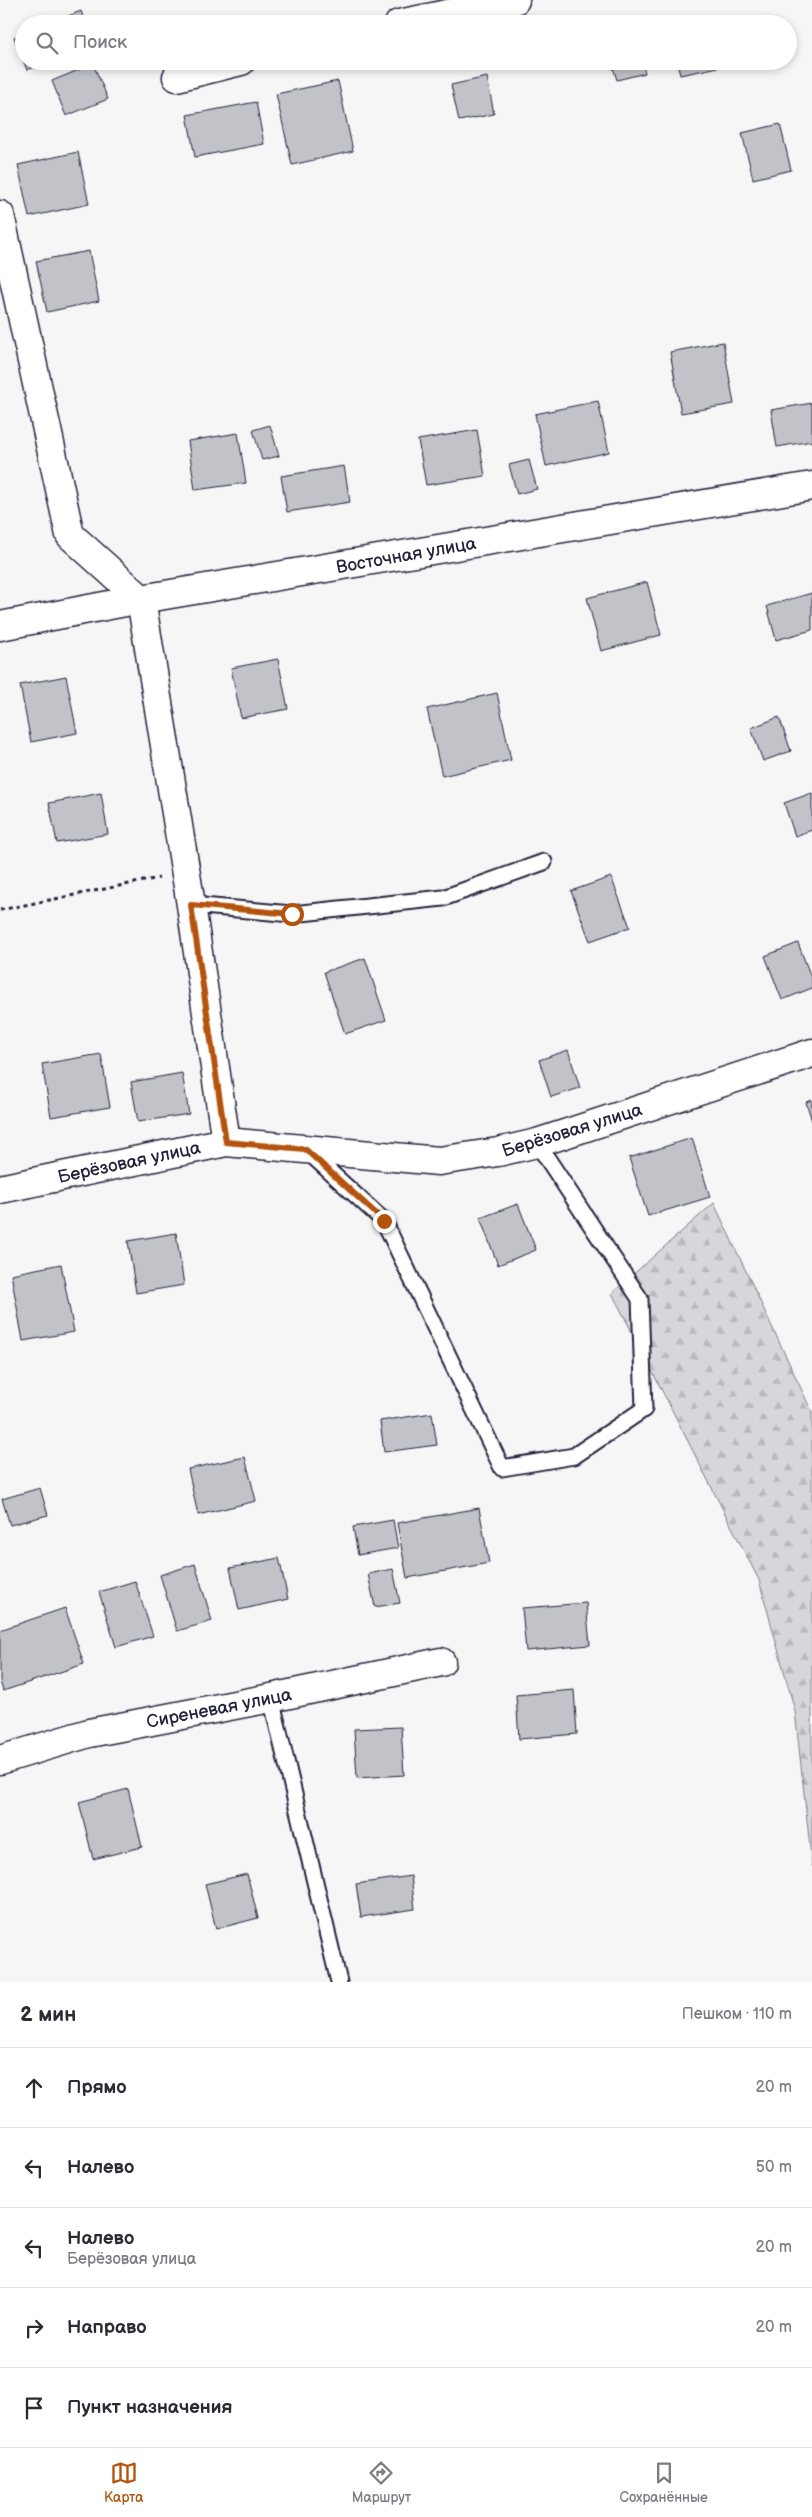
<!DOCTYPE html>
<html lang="ru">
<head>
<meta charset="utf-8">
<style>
  body { margin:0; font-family:"Balsamiq Sans",sans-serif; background:#f7f7f7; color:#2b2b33 }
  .stop { position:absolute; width:15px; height:15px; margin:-11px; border:4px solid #b45309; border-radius:50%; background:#fff }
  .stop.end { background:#b45309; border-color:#fff; box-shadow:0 1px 5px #0008 }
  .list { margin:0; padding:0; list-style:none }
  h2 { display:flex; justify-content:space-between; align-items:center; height:65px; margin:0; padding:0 20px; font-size:21px }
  h2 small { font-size:16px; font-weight:400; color:#7c7c81 }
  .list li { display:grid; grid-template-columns:32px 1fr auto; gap:15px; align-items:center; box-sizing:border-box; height:80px; padding:0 20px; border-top:1px solid #e1e1e2 }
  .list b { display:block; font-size:19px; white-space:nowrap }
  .list p { margin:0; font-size:16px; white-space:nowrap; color:#7c7c81 }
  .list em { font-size:16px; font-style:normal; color:#7c7c81 }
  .icon { flex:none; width:28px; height:28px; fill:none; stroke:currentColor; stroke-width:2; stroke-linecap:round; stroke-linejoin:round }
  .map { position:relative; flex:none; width:812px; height:1982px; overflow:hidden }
  .search { position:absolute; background:#fff; box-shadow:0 2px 8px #0003; left:15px; right:15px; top:15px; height:55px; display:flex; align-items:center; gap:12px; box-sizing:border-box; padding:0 18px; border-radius:28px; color:#7c7c81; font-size:19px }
  .sheet { height:465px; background:#fff }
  nav { display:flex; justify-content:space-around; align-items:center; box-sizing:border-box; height:70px; border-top:1px solid #e1e1e2; background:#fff; font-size:14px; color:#7c7c81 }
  nav a { display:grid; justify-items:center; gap:2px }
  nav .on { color:#b45309 }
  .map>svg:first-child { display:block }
  .forest { fill:url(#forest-firs); stroke:#7c7c8b }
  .building { fill:#c2c2c9; stroke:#22223b }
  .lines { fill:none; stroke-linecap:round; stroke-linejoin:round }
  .service-casing { stroke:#22223b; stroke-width:19 }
  .minor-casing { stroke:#22223b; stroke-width:31 }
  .path { stroke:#22223b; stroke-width:3; stroke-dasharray:4 4; stroke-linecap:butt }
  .service { stroke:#fff; stroke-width:15 }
  .minor { stroke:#fff; stroke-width:28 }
  .route { stroke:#b45309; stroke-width:6 }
  .labels { text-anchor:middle; stroke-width:5; stroke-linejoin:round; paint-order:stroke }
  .street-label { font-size:18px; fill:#22223b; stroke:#fff }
</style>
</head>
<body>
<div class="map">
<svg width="812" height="1982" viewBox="0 0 812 1982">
  <defs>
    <pattern id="forest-firs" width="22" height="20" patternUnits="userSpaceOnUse" patternTransform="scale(1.25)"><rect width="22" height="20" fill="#d7d7db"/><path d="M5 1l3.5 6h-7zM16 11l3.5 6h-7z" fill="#b8b8bd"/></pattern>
  </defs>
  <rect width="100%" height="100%" fill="#f6f6f7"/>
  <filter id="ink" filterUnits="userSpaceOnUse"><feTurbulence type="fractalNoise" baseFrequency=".02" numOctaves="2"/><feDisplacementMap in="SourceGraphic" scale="10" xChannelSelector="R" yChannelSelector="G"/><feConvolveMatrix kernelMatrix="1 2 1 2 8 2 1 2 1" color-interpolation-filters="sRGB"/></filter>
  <g filter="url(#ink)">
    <polygon class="forest" points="714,1203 812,1412 812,1866 795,1711 759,1580 612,1293"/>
    <g class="building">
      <polygon points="81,11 86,24 48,24"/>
      <polygon points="24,33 24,61 50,61 27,70 14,37"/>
      <polygon points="611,61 642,61 645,73 617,80"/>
      <polygon points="677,61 717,61 719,67 680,75"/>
      <polygon points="93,64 108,99 66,116 52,81"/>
      <polygon points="487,77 494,114 459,121 451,85"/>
      <polygon points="338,81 353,151 292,165 276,94"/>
      <polygon points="256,102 264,144 195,157 187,115"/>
      <polygon points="780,124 791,170 753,179 742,133"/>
      <polygon points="78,152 89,204 29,217 18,165"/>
      <polygon points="89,251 99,301 47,312 36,261"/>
      <polygon points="723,342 734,404 681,413 670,352"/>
      <polygon points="598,401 609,452 546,466 535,414"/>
      <polygon points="812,403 812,441 777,447 771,410"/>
      <polygon points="270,425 279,456 262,460 253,430"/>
      <polygon points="477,430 485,476 426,485 418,440"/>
      <polygon points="238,433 246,483 195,490 188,441"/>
      <polygon points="529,460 537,489 517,494 509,465"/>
      <polygon points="344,466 350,502 287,512 281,476"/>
      <polygon points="647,582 661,635 601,651 587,598"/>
      <polygon points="812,593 812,630 776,640 767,606"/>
      <polygon points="278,659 288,709 241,718 231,668"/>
      <polygon points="66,676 77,733 31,742 20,685"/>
      <polygon points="497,693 511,760 442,776 427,709"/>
      <polygon points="779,717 791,751 763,761 751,728"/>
      <polygon points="101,793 108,834 57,843 49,803"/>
      <polygon points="812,793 812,830 795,836 784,803"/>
      <polygon points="611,877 630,927 590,941 571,891"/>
      <polygon points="798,943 812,980 812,988 782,1000 765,956"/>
      <polygon points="365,958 386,1020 345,1034 324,972"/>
      <polygon points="568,1050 580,1088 551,1097 539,1060"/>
      <polygon points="101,1054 110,1107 51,1117 42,1064"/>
      <polygon points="182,1073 189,1114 138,1122 131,1082"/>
      <polygon points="812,1100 812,1121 806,1102"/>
      <polygon points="692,1138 710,1197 648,1216 629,1158"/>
      <polygon points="518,1204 536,1250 498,1265 480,1218"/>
      <polygon points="176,1233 184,1285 136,1293 128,1241"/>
      <polygon points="61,1264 74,1332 23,1341 11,1274"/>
      <polygon points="432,1413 437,1445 384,1452 380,1421"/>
      <polygon points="245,1457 256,1501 198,1515 188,1469"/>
      <polygon points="40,1488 48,1515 10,1525 2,1499"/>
      <polygon points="479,1508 489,1563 407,1578 397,1523"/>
      <polygon points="393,1520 398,1548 358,1555 353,1527"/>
      <polygon points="279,1558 288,1599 239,1610 230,1568"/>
      <polygon points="195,1564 212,1621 177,1631 160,1575"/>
      <polygon points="393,1569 400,1603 375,1607 368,1574"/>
      <polygon points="135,1581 153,1636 116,1647 99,1592"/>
      <polygon points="586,1603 590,1645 526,1651 522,1608"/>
      <polygon points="65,1608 84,1664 3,1691 0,1681 0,1630"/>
      <polygon points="574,1690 577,1734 519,1739 516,1695"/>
      <polygon points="401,1727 404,1775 357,1778 354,1729"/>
      <polygon points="128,1789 142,1847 93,1859 79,1802"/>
      <polygon points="247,1874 258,1918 216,1929 205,1884"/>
      <polygon points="411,1876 415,1909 361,1917 356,1884"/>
    </g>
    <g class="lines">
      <defs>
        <g id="service">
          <polyline points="191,905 292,914 443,898 544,862"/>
          <polyline points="306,1150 384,1221 502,1468 574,1456 644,1409 640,1299 537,1143"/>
          <polyline points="271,1698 339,1982"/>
        </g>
        <g id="minor">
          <polyline points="399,24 515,0"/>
          <polyline points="177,77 241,61"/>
          <polyline points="0,215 70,535 141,599 191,905 226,1142"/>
          <polyline points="0,626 141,599 812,486"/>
          <polyline points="0,1189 226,1142 439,1161 498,1152 537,1143 812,1053"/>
          <polyline points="0,1760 89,1733 271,1698 441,1662"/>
        </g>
      </defs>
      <use href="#service" class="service-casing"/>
      <use href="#minor" class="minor-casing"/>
      <polyline class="path" points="0,910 159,878"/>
      <use href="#service" class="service"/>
      <use href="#minor" class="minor"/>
    </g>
  </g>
  <g class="lines" filter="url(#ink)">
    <polyline class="route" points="292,914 191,905 226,1142 305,1149 384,1221"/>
  </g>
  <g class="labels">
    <g class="street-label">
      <text transform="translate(406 555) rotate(-10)" y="6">Восточная улица</text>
      <text transform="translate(572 1130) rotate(-17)" y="6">Берёзовая улица</text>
      <text transform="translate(129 1162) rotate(-12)" y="6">Берёзовая улица</text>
      <text transform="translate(219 1708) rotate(-11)" y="6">Сиреневая улица</text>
    </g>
  </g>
</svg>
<div class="stop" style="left:292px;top:914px"></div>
<div class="stop end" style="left:384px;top:1221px"></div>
<div class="search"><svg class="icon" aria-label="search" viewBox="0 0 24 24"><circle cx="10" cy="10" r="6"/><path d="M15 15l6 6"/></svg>Поиск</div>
</div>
<section class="sheet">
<h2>2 мин<small>Пешком · 110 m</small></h2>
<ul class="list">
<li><svg class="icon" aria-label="ahead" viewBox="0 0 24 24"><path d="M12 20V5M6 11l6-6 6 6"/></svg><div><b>Прямо</b></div><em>20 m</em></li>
<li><svg class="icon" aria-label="left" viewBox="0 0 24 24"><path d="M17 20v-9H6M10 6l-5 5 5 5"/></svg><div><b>Налево</b></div><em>50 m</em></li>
<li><svg class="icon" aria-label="left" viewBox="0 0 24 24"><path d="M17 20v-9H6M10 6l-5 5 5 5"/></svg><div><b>Налево</b><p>Берёзовая улица</p></div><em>20 m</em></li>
<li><svg class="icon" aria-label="right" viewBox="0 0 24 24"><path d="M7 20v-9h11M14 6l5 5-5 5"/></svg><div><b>Направо</b></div><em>20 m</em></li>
<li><svg class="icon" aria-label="arrive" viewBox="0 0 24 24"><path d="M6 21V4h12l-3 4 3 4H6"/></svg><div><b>Пункт назначения</b></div></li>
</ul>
</section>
<nav>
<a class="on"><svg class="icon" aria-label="map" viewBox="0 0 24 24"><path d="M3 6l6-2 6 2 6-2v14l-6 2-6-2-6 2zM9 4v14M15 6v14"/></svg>Карта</a>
<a><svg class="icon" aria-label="directions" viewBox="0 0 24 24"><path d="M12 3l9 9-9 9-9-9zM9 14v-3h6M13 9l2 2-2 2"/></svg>Маршрут</a>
<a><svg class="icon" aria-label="saved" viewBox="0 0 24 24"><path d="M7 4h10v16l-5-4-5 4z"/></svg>Сохранённые</a>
</nav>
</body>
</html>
